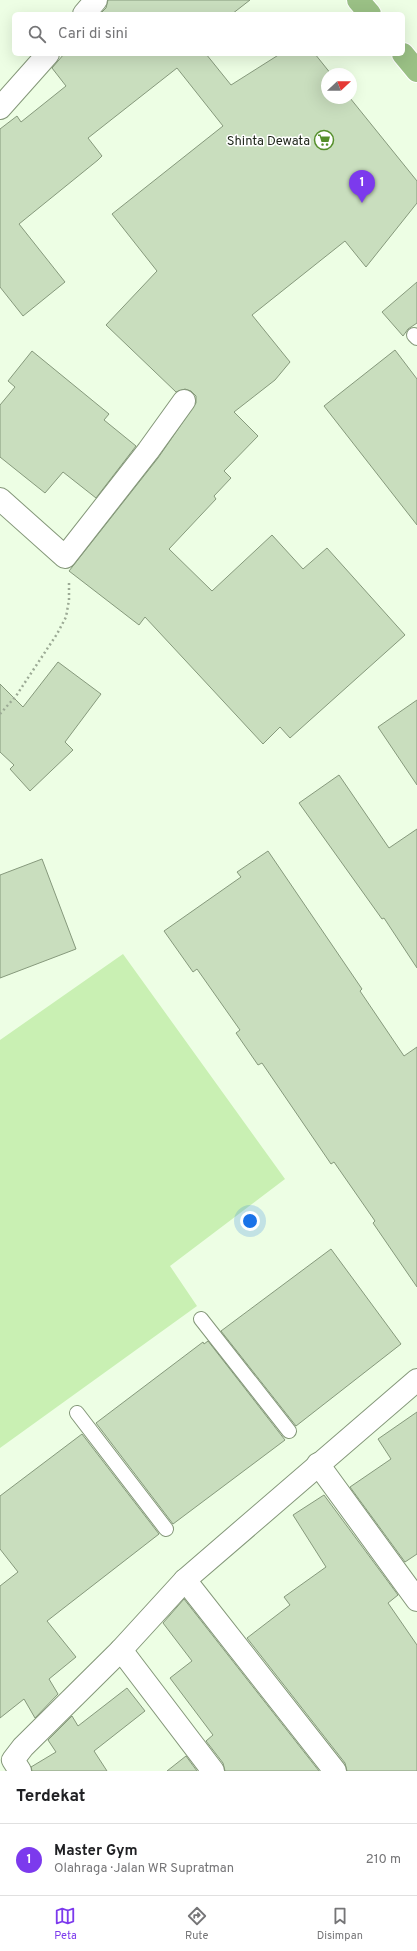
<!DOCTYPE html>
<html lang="id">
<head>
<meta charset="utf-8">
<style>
  body { margin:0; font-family:Overpass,sans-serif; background:#f6f6f6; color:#202124 }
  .compass { position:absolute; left:321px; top:68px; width:36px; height:36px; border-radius:50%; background:#fff; box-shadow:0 4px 16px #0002; rotate:68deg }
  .you { position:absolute; left:250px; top:1221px; width:14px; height:14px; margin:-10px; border:3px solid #fff; border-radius:50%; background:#1a73e8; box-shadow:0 0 0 6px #1a73e833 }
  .badge { display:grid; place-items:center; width:26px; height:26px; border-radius:50%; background:#7c3aed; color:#fff; font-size:13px; font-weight:700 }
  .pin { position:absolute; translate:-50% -33px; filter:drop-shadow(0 1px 2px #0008) }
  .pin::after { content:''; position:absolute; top:21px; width:14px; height:12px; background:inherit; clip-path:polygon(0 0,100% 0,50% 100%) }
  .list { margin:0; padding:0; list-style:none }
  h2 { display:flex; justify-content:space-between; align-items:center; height:52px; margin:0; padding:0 16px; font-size:17px }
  h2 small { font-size:13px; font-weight:400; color:#757577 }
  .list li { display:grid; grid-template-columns:26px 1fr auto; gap:12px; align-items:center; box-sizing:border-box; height:72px; padding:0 16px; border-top:1px solid #e0e0e0 }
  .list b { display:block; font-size:15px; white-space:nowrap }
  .list p { margin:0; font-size:13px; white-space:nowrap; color:#757577 }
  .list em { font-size:13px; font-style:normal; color:#757577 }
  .icon { flex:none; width:22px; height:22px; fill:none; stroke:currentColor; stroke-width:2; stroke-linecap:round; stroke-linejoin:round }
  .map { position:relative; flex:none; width:417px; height:1771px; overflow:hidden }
  .search { position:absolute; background:#fff; box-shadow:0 4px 16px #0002; left:12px; right:12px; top:12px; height:44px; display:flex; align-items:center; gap:10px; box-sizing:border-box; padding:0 14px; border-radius:6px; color:#757577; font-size:15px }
  .sheet { height:124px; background:#fff }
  nav { display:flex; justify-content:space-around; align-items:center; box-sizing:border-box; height:56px; border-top:1px solid #e0e0e0; background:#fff; font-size:11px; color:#757577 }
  nav a { display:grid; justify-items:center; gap:2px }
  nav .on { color:#7c3aed }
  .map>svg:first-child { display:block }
  .green { fill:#c9f0b3 }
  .building { fill:#c9debe; stroke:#86997c }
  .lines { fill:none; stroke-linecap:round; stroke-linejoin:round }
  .lane-casing { stroke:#849779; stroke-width:16 }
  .street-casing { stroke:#849779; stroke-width:24 }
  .highway-casing { stroke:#fff; stroke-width:24 }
  .path { stroke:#9caa95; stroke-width:2.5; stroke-dasharray:2 3; stroke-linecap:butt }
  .lane { stroke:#fff; stroke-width:14 }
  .street { stroke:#fff; stroke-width:22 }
  .highway { stroke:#9ac085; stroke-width:22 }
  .labels { text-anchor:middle; stroke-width:3; stroke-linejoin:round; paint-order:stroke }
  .poi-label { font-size:13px; fill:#20281c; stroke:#fff; text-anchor:end }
</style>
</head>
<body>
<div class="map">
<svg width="417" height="1771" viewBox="0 0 417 1771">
  <rect width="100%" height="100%" fill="#edfee4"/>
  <polygon class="green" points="123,954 285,1179 170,1266 197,1306 0,1448 0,1040"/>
  <g class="building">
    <polygon points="108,0 250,0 232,14 100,14 106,8"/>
    <polygon points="64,54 206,54 231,85 280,54 315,54 331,74 327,74 327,98 350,98 417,181 417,203 366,267 345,241 252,315 290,362 275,380 234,412 258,436 224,471 231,478 214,496 216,499 169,549 212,591 272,535 303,569 327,548 405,635 290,738 280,727 263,744 145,617 139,625 69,571 158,458 196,403 196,396 191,391 185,389 176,392 106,325 157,271 112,214 223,126 177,68 88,138 102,156 98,160 19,224 65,282 23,316 0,287 0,129 17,116 21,122 66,86 52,68"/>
    <polygon points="417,282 417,323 408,329 403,336 382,312"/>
    <polygon points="395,350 417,379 417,525 324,406"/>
    <polygon points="32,351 109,414 104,420 136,446 96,498 63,472 45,493 0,457 0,405 15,387 8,381"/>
    <polygon points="58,662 101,694 65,742 73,750 30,791 10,769 14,765 0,752 0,684 23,707"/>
    <polygon points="417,700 417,785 378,727"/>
    <polygon points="339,775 389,848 417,829 417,968 384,918 382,919 299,803"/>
    <polygon points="268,851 362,989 360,991 404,1056 417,1047 417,1287 373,1223 375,1221 334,1162 331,1164 262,1063 258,1065 236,1033 240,1030 197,969 193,972 164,931 241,877 237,872"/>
    <polygon points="42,859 76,949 0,978 0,875"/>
    <polygon points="331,1249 401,1344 296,1426 221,1331"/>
    <polygon points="208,1341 285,1440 173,1524 96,1423 203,1342 204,1344"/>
    <polygon points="417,1412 417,1554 405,1562 350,1487 391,1459 378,1439"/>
    <polygon points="82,1434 159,1534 47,1621 76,1657 49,1679 58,1694 35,1718 24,1699 0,1718 0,1586 18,1572 0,1549 0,1496"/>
    <polygon points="324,1495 398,1595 388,1603 417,1645 417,1771 347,1771 345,1763 247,1638 290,1605 284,1597 326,1567 293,1515"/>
    <polygon points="184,1599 319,1771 225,1771 223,1763 206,1741 213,1735 170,1678 192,1661 163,1623"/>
    <polygon points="127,1688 145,1711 94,1751 107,1771 32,1771 31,1767 56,1752 48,1740 72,1716 78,1726"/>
    <polygon points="186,1756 197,1771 167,1771"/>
  </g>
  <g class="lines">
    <defs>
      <g id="lane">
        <polyline points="414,335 417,338"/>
        <polyline points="201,1319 289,1431"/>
        <polyline points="77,1413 166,1529"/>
      </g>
      <g id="street">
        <polyline points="84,14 96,0"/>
        <polyline points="0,108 48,54"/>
        <polyline points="0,499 65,557 148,451 184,401"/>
        <polyline points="318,1464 417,1600"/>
        <polyline points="185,1580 335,1771"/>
        <polyline points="121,1650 213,1771"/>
        <polyline points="20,1771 13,1760 23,1747 121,1650 185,1580 417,1380"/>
      </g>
      <g id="highway">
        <polyline points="358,0 370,14"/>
        <polyline points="403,54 417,71"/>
      </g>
    </defs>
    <use href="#lane" class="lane-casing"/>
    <use href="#street" class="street-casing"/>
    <use href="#highway" class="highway-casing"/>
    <polyline class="path" points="0,714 16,696 57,634 66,617 69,600 69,583"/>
    <use href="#lane" class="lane"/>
    <use href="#street" class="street"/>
    <use href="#highway" class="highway"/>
  </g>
  <defs>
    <symbol id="supermarket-ring" viewBox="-11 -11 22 22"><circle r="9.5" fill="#fff" stroke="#558f2b" stroke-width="1.5"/><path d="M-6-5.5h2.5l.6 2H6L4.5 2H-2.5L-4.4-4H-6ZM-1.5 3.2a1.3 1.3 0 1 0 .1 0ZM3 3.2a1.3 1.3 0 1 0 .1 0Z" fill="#558f2b"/></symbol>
  </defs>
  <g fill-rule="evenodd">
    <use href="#supermarket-ring" x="313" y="129" width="22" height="22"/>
  </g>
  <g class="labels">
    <g class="poi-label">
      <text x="310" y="145">Shinta Dewata</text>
    </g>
  </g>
</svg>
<svg class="compass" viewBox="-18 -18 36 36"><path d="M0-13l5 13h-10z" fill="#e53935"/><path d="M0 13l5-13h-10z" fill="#757577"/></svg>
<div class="you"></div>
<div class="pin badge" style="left:362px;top:203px">1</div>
<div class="search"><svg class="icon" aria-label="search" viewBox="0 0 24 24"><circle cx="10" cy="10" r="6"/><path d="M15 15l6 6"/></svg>Cari di sini</div>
</div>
<section class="sheet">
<h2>Terdekat<small></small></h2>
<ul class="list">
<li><span class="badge">1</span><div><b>Master Gym</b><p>Olahraga · Jalan WR Supratman</p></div><em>210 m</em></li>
</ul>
</section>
<nav>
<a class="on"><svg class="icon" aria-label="map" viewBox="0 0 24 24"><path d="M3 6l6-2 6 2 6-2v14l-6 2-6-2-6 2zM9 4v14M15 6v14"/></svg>Peta</a>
<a><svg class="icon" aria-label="directions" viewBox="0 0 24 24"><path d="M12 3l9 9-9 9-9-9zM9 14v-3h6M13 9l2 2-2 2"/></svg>Rute</a>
<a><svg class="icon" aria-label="saved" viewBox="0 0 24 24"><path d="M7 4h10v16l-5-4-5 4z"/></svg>Disimpan</a>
</nav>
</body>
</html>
